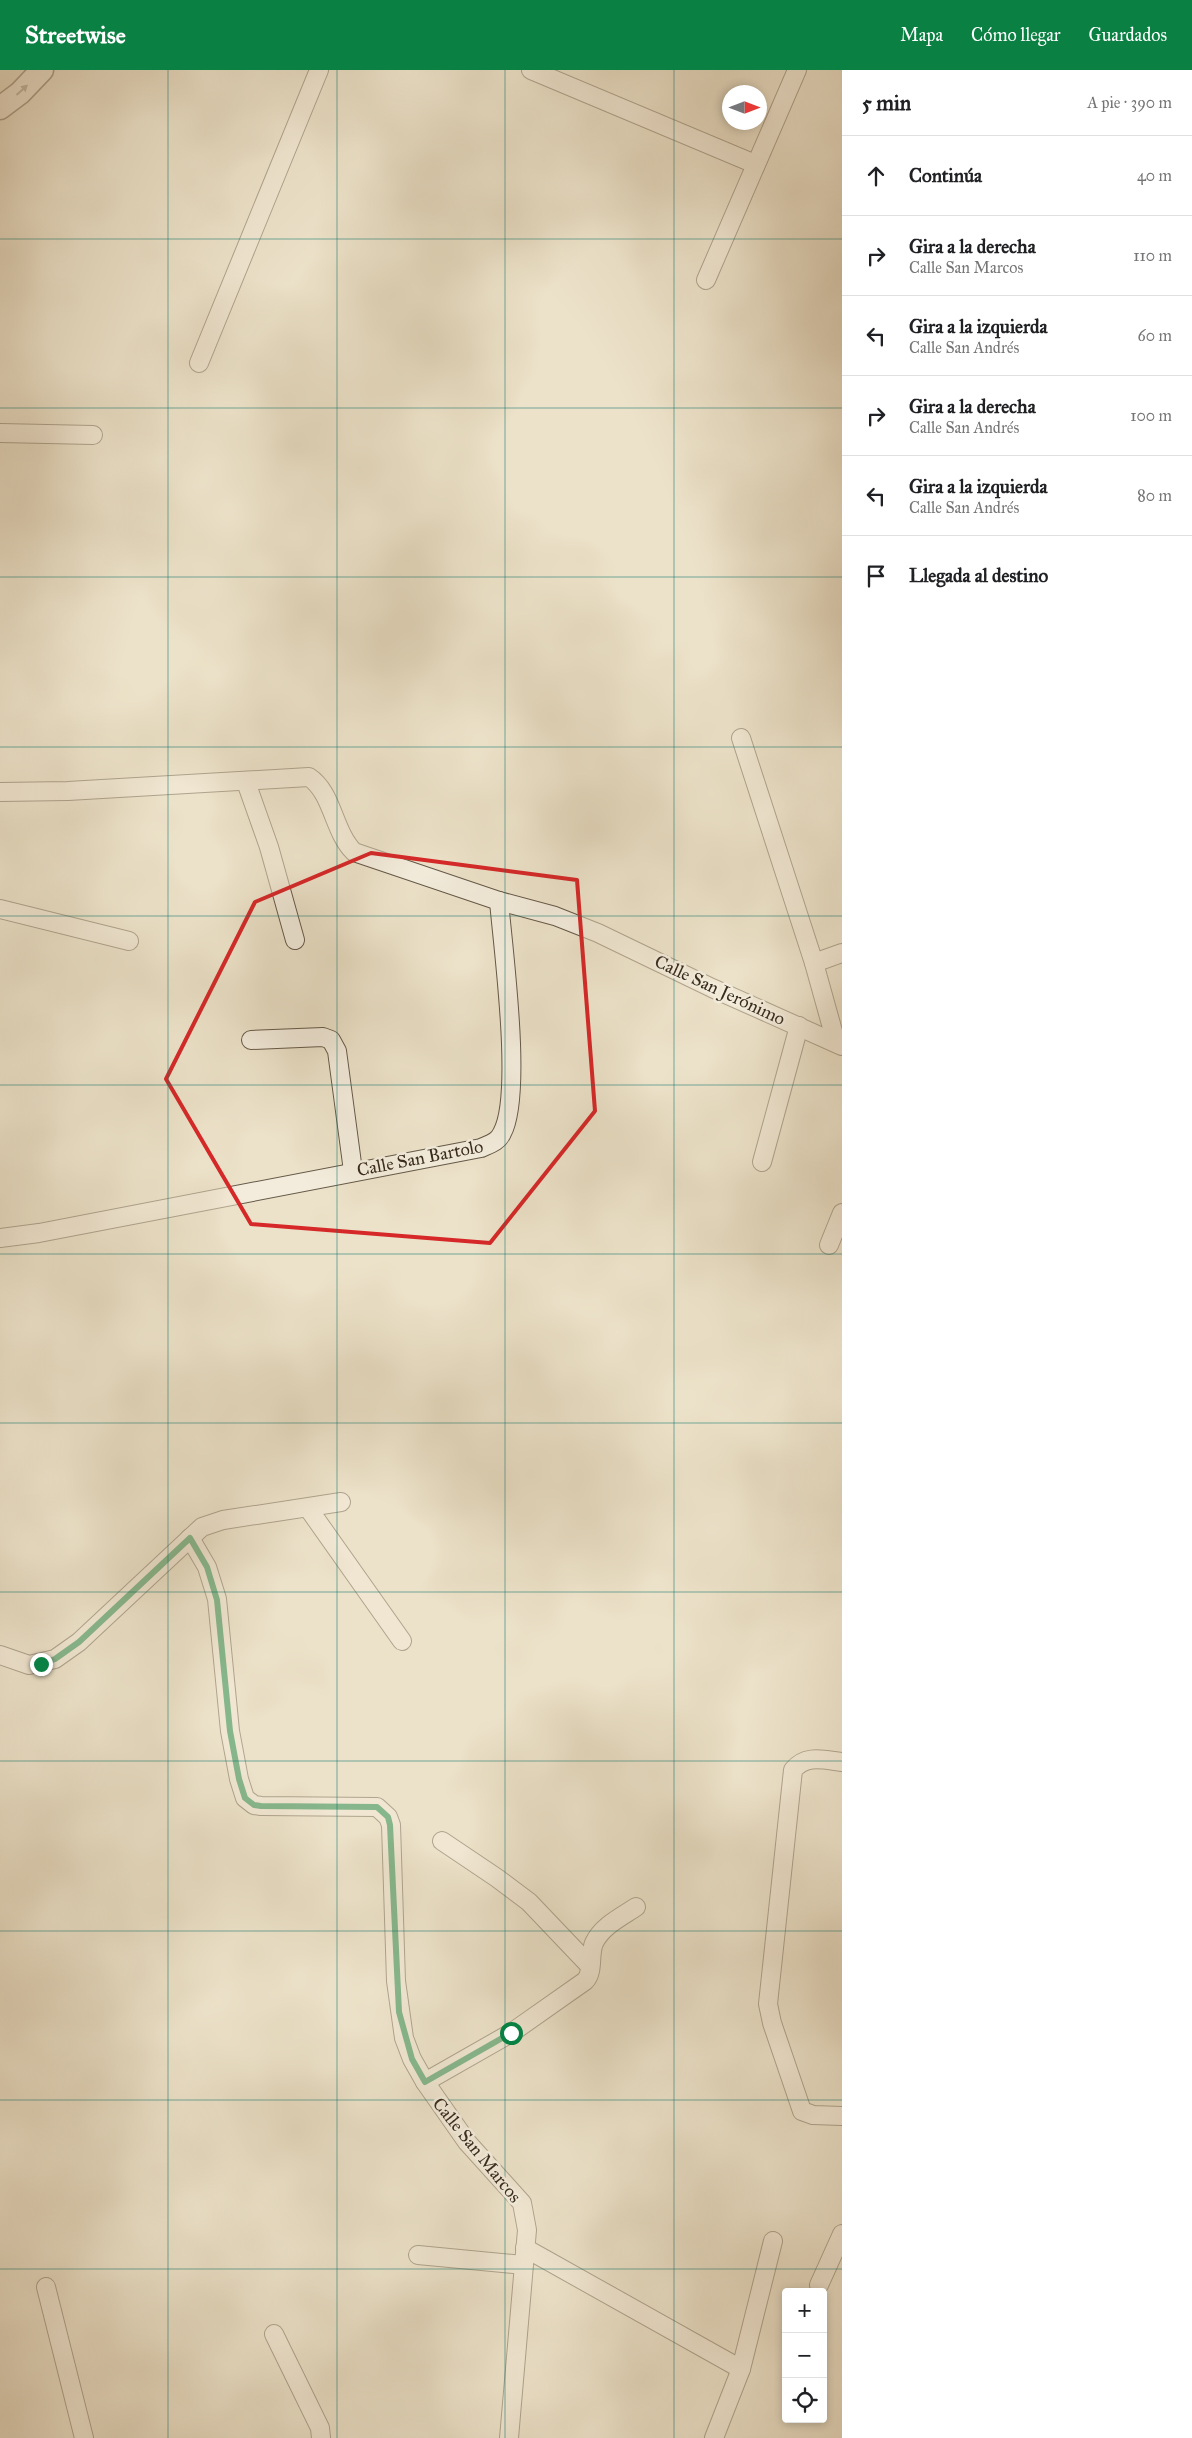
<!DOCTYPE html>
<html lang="es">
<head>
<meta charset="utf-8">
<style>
  body { margin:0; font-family:"IM FELL Great Primer",serif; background:#f6f6f6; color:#202124 }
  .controls { position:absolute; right:15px; bottom:15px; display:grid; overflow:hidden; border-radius:5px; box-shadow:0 2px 8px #0003 }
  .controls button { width:45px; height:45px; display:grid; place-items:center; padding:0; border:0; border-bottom:1px solid #e0e0e0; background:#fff; color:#202124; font:25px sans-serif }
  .compass { position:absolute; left:722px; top:15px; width:45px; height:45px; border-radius:50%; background:#fff; box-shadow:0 2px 8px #0003; rotate:90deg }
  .stop { position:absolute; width:15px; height:15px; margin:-11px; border:4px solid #0b8043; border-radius:50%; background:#fff }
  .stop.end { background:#0b8043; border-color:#fff; box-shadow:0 1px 5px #0008 }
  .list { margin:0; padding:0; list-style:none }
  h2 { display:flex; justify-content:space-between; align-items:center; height:65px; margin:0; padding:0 20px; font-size:21px }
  h2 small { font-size:16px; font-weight:400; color:#757577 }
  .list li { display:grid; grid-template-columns:32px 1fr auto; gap:15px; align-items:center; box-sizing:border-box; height:80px; padding:0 20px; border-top:1px solid #e0e0e0 }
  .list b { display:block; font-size:19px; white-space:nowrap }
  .list p { margin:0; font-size:16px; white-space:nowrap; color:#757577 }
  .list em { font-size:16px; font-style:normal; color:#757577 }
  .icon { flex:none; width:28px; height:28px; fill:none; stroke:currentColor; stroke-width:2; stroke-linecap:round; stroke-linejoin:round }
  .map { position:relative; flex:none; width:842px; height:2368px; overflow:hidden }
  header { display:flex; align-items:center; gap:30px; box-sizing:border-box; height:70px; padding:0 25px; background:#0b8043; color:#fff }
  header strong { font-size:24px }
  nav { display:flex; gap:28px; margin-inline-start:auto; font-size:18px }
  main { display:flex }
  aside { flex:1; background:#fff }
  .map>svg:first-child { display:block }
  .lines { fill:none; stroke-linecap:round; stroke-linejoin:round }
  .minor-casing { stroke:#655948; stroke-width:20 }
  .tertiary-casing { stroke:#655948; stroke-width:25 }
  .minor { stroke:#f3ecdc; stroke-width:18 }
  .tertiary { stroke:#f3ecdc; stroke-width:22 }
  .oneway { fill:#968c7c }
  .route { stroke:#0b8043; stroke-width:6 }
  .marked { fill:none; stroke:#d62828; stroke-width:4; stroke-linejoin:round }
  .grid { fill:none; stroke:#0f766e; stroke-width:1; stroke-opacity:0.55 }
  .labels { text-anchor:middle; stroke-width:5; stroke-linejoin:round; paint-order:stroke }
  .street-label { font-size:18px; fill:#382b1d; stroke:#f3ecdc }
</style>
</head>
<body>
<header>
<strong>Streetwise</strong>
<nav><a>Mapa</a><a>Cómo llegar</a><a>Guardados</a></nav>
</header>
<main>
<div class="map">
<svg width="842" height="2368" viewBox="0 0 842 2368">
  <rect width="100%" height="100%" fill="#ece2c9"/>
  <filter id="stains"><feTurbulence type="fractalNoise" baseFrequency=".004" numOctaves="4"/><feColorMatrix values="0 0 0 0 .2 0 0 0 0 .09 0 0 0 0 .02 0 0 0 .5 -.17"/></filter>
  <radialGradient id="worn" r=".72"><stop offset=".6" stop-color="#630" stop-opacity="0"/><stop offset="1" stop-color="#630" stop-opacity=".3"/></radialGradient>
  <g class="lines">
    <defs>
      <g id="minor">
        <polyline points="531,0 755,94"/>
        <polyline points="706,210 797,0"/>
        <polyline points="199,293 319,0"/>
        <polyline points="0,363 93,365"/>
        <polyline points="741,668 814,893 836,972"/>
        <polyline points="246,712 269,777 295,870"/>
        <path d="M0 722 68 721 309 707C333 723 333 761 354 782L499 831 555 846 598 863 712 918 842 976"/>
        <polyline points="0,839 129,871"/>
        <polyline points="814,893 842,883"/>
        <polyline points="251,970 323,967 331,970 337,981 353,1101"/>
        <polyline points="762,1092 799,956"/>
        <path d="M0 1168 39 1163 481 1078C490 1074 498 1072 502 1063 523 1025 503 879 499 831"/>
        <polyline points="829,1175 842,1143"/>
        <polyline points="308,1438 402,1571"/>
        <polyline points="190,1468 207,1497 217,1529 230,1661 239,1709 245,1728 254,1735 261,1736 377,1737 388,1747 391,1755 396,1911 404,1968 412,1989 425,2012 467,2072 522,2133 527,2160 509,2368"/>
        <polyline points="0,1585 29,1595 55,1589 79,1572 202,1457 223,1450 341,1432"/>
        <path d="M842 1692C824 1690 806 1684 793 1700L768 1934 772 1953 802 2041 813 2045 842 2046"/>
        <polyline points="442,1771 497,1808 529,1832 590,1896"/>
        <path d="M425 2012 511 1963 585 1911C594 1902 589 1885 594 1873 602 1856 621 1847 636 1837"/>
        <polyline points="525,2178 741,2299"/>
        <polyline points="418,2185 523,2195"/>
        <polyline points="819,2215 842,2164"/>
        <polyline points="46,2217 84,2368"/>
        <polyline points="274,2264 320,2358 321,2368"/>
        <polyline points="714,2368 741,2299 773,2171"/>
      </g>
      <polyline id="tertiary" points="0,38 20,23 42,0"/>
    </defs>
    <use href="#minor" class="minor-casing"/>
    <use href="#tertiary" class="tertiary-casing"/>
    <use href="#minor" class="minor"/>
    <use href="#tertiary" class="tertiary"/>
  </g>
  <defs><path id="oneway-solid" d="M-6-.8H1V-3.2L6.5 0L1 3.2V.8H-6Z" transform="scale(1.25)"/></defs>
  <use class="oneway" href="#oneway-solid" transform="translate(22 20) rotate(-42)"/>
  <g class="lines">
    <polyline class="route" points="41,1594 55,1589 79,1572 190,1468 207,1497 217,1530 230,1661 239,1709 245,1728 254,1735 261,1736 377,1737 388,1747 390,1755 399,1942 412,1989 425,2012 511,1963"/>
  </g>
  <path d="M0 0H842V2368H0ZM371 783 577 810 595 1041 490 1173 251 1154 166 1009 255 832Z" fill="#ece2c9" fill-opacity=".55" fill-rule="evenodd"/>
  <path class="marked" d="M371 783 577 810 595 1041 490 1173 251 1154 166 1009 255 832Z"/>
  <path class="grid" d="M168 0V2368M337 0V2368M505 0V2368M674 0V2368M0 169H842M0 338H842M0 507H842M0 677H842M0 846H842M0 1015H842M0 1184H842M0 1353H842M0 1522H842M0 1691H842M0 1861H842M0 2030H842M0 2199H842"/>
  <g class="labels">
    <g class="street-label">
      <text transform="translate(720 920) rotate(25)" y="6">Calle San Jerónimo</text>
      <text transform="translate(420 1088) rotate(-11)" y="6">Calle San Bartolo</text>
      <text transform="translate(477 2080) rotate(51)" y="6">Calle San Marcos</text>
    </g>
  </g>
  <rect width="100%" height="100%" filter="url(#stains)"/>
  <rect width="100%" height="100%" fill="url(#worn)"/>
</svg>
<div class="controls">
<button>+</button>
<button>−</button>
<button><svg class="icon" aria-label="locate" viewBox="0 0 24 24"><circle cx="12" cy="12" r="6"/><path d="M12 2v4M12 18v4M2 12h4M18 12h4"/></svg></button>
</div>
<svg class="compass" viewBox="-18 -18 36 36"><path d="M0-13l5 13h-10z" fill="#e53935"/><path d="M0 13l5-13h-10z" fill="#757577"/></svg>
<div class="stop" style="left:511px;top:1963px"></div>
<div class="stop end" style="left:41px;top:1594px"></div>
</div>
<aside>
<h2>5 min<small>A pie · 390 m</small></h2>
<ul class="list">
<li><svg class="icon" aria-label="ahead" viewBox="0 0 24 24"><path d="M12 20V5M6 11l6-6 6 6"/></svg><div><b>Continúa</b></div><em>40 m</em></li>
<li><svg class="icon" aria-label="right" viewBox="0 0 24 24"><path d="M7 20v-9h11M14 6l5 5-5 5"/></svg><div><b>Gira a la derecha</b><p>Calle San Marcos</p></div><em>110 m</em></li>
<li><svg class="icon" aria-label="left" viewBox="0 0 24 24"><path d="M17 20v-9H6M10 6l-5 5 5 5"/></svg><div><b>Gira a la izquierda</b><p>Calle San Andrés</p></div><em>60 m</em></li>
<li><svg class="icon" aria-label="right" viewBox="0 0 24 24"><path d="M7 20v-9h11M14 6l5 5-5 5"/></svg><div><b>Gira a la derecha</b><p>Calle San Andrés</p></div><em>100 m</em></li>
<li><svg class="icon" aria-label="left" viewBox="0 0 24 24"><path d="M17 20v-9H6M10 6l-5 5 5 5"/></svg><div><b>Gira a la izquierda</b><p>Calle San Andrés</p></div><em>80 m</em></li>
<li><svg class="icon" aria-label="arrive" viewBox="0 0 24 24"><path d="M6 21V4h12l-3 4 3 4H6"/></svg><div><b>Llegada al destino</b></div></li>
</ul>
</aside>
</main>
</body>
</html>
